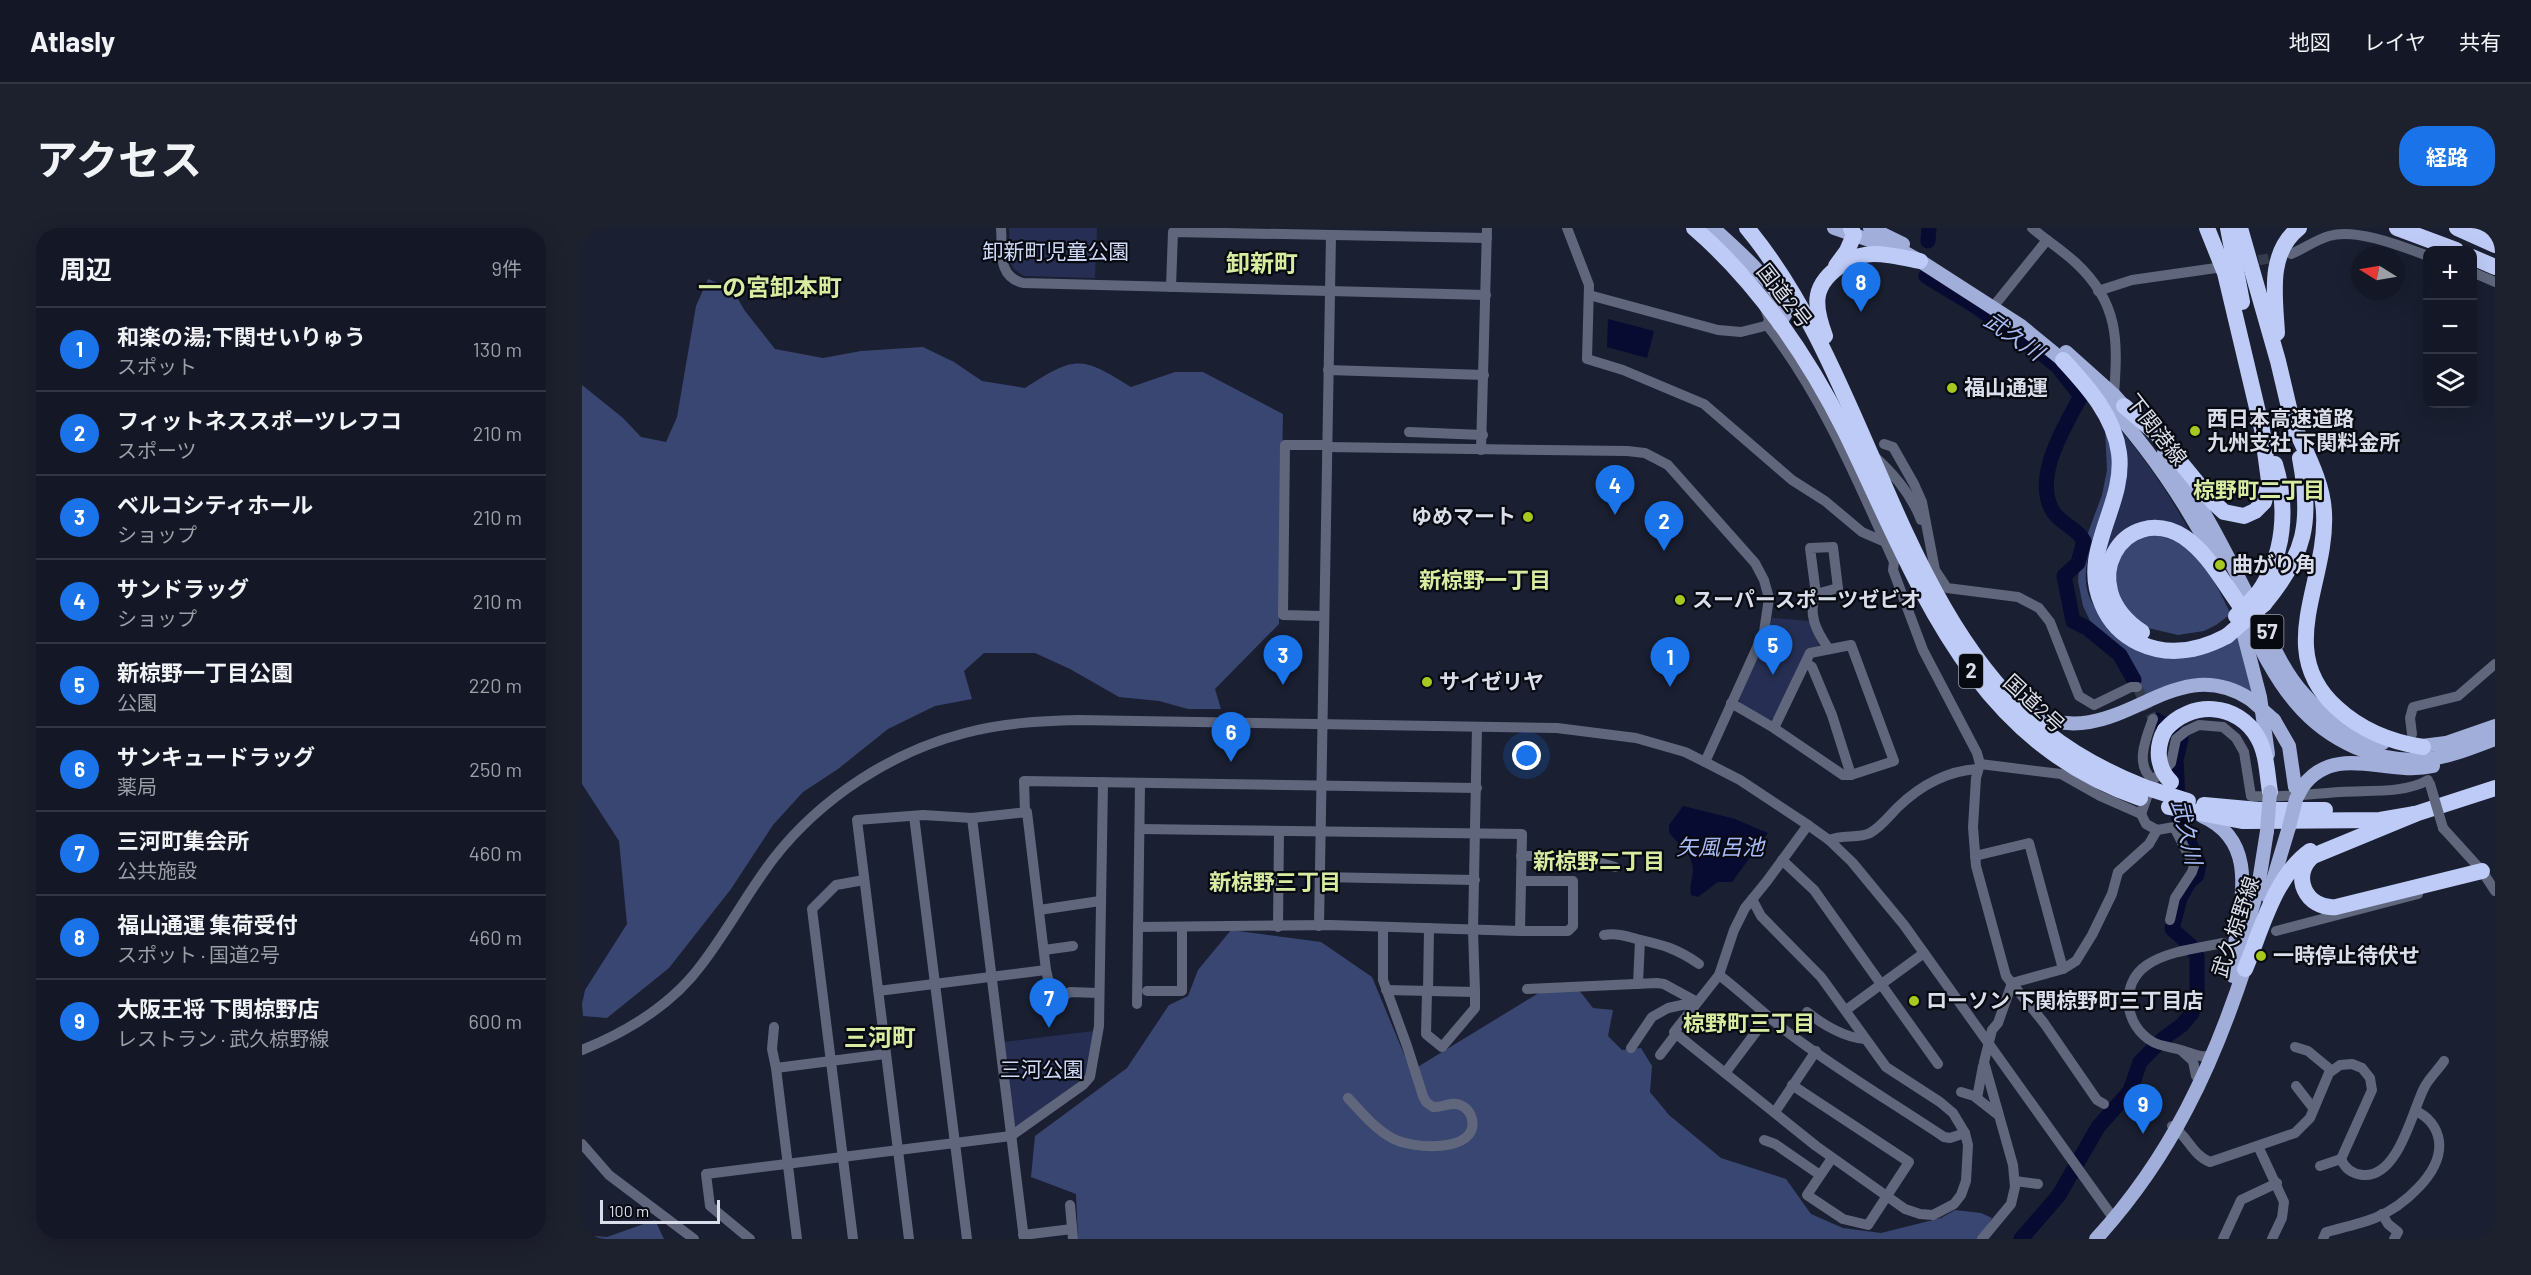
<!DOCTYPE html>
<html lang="ja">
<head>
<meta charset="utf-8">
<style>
  body { margin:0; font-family:Barlow,"Noto Sans JP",sans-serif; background:#1d202d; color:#f1f3f6 }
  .controls { position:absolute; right:18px; top:18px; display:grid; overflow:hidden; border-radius:12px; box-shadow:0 6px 24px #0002 }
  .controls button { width:54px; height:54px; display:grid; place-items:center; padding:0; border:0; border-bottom:2px solid #333642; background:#141725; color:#f1f3f6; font:30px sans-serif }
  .compass { position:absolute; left:1769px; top:18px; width:54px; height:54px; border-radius:50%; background:#141725; box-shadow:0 6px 24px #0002; rotate:281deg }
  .scale { position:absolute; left:18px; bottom:15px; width:120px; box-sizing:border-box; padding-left:6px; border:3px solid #dadeea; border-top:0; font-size:16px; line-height:21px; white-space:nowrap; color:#dadeea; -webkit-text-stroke:4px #080a11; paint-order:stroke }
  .you { position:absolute; left:945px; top:528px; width:21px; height:21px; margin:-15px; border:4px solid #fff; border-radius:50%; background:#1a73e8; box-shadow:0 0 0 9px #1a73e833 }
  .badge { display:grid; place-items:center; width:39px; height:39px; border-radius:50%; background:#1a73e8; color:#fff; font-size:20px; font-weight:700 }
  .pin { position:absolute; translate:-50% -50px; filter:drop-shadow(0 2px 3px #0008) }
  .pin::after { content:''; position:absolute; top:32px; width:21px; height:18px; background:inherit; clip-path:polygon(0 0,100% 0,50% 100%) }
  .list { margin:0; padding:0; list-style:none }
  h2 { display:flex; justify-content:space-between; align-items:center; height:78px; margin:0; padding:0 24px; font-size:26px }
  h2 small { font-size:20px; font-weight:400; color:#9d9fa7 }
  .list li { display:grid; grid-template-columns:39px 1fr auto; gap:18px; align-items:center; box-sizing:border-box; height:84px; padding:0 24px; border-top:2px solid #333642 }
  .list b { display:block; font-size:22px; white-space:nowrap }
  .list p { margin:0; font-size:20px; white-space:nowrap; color:#9d9fa7 }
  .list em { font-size:20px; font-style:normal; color:#9d9fa7 }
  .icon { flex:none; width:33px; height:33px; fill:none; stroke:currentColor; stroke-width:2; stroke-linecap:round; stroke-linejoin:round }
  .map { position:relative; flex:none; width:1913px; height:1011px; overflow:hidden; border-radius:24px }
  header { display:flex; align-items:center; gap:36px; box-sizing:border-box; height:84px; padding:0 30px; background:#141725; border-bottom:2px solid #333642 }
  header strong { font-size:28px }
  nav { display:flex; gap:33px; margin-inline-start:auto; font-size:21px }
  .intro { display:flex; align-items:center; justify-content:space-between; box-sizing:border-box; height:144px; padding:0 36px }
  h1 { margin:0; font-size:42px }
  .button { padding:15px 27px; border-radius:24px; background:#1a73e8; color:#fff; font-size:21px; font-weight:700 }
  main { display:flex; gap:36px; padding:0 36px }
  aside { flex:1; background:#141725; border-radius:24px; box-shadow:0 6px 24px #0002 }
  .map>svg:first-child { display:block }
  .green { fill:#262f53 }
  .forest { fill:#3a4672 }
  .water { fill:#070b32 }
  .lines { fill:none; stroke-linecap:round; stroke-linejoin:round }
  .river { stroke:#070b32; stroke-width:15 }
  .minor-tunnel { stroke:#373c4d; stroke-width:10; stroke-dasharray:10 5; stroke-linecap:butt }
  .minor { stroke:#60677c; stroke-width:10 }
  .major { stroke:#a1aeda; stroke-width:14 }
  .highway { stroke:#becbf6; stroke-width:16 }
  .minor-bridge { stroke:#60677c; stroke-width:10 }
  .major-bridge { stroke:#a1aeda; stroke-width:14 }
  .highway-bridge { stroke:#becbf6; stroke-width:16 }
  .poi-dot { fill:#a7c81f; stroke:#080a11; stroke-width:2 }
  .labels { text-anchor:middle; stroke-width:4.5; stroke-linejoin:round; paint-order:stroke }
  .shield { fill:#080a11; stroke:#9b9ea9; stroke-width:1.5 }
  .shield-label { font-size:20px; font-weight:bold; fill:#dadeea }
  .park-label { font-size:21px; fill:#cfd8f6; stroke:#080a11 }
  .street-label { font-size:21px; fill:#dadeea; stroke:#080a11 }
  .poi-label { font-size:21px; font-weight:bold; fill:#dadeea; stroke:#080a11; text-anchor:start }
  .water-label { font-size:22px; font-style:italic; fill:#aabcf7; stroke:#080a11 }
  .neighbourhood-label { font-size:22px; font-weight:bold; fill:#d7eca1; stroke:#080a11 }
  .quarter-label { font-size:24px; font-weight:bold; fill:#d7eca1; stroke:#080a11 }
</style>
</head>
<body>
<header>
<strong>Atlasly</strong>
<nav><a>地図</a><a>レイヤ</a><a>共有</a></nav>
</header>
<div class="intro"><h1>アクセス</h1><a class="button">経路</a></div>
<main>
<aside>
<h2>周辺<small>9件</small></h2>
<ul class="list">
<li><span class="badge">1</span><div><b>和楽の湯;下関せいりゅう</b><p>スポット</p></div><em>130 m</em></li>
<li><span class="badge">2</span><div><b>フィットネススポーツレフコ</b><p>スポーツ</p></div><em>210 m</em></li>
<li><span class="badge">3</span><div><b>ベルコシティホール</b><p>ショップ</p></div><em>210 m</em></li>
<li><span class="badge">4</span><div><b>サンドラッグ</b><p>ショップ</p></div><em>210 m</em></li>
<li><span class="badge">5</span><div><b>新椋野一丁目公園</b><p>公園</p></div><em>220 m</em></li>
<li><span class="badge">6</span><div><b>サンキュードラッグ</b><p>薬局</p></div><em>250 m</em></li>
<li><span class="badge">7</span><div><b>三河町集会所</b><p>公共施設</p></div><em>460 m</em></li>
<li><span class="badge">8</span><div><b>福山通運 集荷受付</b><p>スポット · 国道2号</p></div><em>460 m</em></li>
<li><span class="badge">9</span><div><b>大阪王将 下関椋野店</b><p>レストラン · 武久椋野線</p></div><em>600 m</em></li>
</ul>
</aside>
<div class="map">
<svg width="1913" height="1011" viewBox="0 0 1913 1011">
  <rect width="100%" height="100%" fill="#1a1f31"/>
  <g class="green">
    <polygon points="427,0 515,0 513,50 442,48 433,42 428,34"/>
    <path d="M1533 195C1562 230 1588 266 1609 307L1518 361Z"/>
    <polygon points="1190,390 1229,393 1237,418 1192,490 1187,493 1158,477 1157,469 1187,404"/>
    <polygon points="512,803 504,846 499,856 433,901 422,814"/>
  </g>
  <g class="forest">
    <path d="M126 51 150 61 163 83 193 121 241 130 279 123 341 119 372 134 400 153 443 160C493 128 498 127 549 159L593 144H621L701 186 697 396 633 461 639 481H606L577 473 537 469 488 441 453 425H402L382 443 390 471 353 478 306 501 256 541 221 564 191 597 149 661 87 740 25 790 1 788 0 776 3 762 45 696 37 613 0 556V157L41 190 59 209 84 214 95 189 114 78Z"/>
    <path d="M1523 200C1528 213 1533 230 1531 245 1526 282 1486 343 1513 379 1522 391 1556 415 1570 426L1658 406 1672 468C1632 444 1603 450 1563 469L1543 431 1520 412 1511 399 1501 378 1496 353 1497 340 1494 335 1500 312 1506 305 1520 267 1525 242Z"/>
    <path d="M1576 307C1585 311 1595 313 1603 319 1625 334 1637 363 1649 386L1634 397 1622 403 1596 407 1566 400 1545 385 1531 349 1541 322 1560 309Z"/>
    <polygon points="649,702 739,714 790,749 829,843 960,763 997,762 1011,780 1031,782 1026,808 1040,822 1059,820 1070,838 1068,864 1087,887 1139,930 1204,951 1229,986 1261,1000 1299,1005 1359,990 1373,982 1399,985 1410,990 1396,1011 496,1011 494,966 449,949 453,908 545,840 587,777 606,768 616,742"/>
    <polygon points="73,992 82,1011 0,1011 0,1007 25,1009"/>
  </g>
  <g class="water">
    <polygon points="1026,91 1072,103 1065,130 1025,119"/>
    <path d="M1101 578 1153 591 1186 605 1150 654H1136L1116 669 1109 667C1107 658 1111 650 1111 642 1111 625 1095 616 1087 604V597Z"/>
  </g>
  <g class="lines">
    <g class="river">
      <polyline points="1346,13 1347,0"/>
      <path d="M1344 48 1393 78 1464 129 1476 139 1499 168C1483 198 1449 251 1472 285 1481 297 1495 300 1502 313L1496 335 1482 348 1491 393 1505 400 1538 427 1552 452"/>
      <polyline points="1439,1011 1477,967 1516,899 1548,863 1558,834 1582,810 1600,797 1610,785 1615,767 1615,728 1608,717 1590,701 1598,670 1607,654 1615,647 1617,636 1597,591 1594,532 1599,511 1575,492"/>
    </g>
    <g class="minor-tunnel">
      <polyline points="1662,35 1700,28"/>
      <polyline points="1555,459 1571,491"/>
    </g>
    <g class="minor">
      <path d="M419 0C421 21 414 48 441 55L904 67"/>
      <polyline points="985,0 1007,57 1005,131 1041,142 1122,176 1210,252 1243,273 1280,304 1303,314"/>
      <path d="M1450 0C1464 12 1480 22 1494 35 1537 75 1536 112 1532 167"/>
      <path d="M1709 26C1722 21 1733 12 1747 8 1774 0 1819 18 1846 28"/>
      <polyline points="1890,44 1913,54"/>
      <polyline points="589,59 591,4 905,10"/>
      <polyline points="1516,63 1550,52 1634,40"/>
      <polyline points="1007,67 1136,102 1159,104 1191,96"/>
      <polyline points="1411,79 1465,12"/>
      <path d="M1183 80 1187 91 1185 97C1241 169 1275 252 1312 334L1311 342 1341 422 1395 525 1398 536 1394 550 1391 599 1394 638 1424 748 1462 795 1515 872 1522 876"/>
      <polyline points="746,142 902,147"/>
      <polyline points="827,204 901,207"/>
      <polyline points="1302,216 1311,219 1332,256 1340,274 1353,342 1365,360 1436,369 1457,380 1468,394 1497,468 1512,477 1549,459 1555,459"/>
      <polyline points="744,219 1045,223 1063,225 1086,237 1173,335 1182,352 1187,370 1182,404 1123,534"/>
      <polyline points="899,222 905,0"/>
      <path d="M1292 228C1311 245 1330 268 1339 292"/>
      <path d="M1234 366 1228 320 1251 319 1256 360 1234 366C1225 386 1235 404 1246 420"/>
      <polyline points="741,388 701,387 703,217 744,217"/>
      <polyline points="1224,435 1230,439 1250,487 1269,547"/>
      <polyline points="1149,475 1192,500 1261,547 1269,547 1312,533 1269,417 1228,425 1192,500"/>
      <polyline points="1830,506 1828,490 1831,479 1876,468 1913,436"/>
      <polyline points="1398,536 1479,546 1518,568 1559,586 1564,596 1575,602 1567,616 1536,644 1530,666 1510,707 1494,733 1481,741 1430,755"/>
      <path d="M1571 552C1552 537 1564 510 1571 491"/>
      <polyline points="443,584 442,553 895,560"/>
      <path d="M1559 586 1571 552 1589 535 1594 511 1604 503 1617 497 1641 499 1654 510 1662 524 1669 568C1699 570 1728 566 1758 564 1785 562 1822 566 1846 552"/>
      <polyline points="332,588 385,1011"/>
      <polyline points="390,590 442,1011"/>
      <polyline points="1861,600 1900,643 1913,663"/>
      <polyline points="1575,602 1592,599 1612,638 1610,644 1593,670 1588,692"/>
      <path d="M1247 612C1261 606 1276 611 1288 605 1299 599 1307 588 1316 579 1338 558 1364 543 1395 541"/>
      <polyline points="939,628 996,628 1033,639"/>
      <polyline points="1393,628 1447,615 1481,741"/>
      <polyline points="1200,632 1232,662 1356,836"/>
      <polyline points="738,649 893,652"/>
      <polyline points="1170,671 1179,688 1239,749 1304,839 1358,874 1371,885 1383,905 1386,917 1384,953 1379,967 1372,976 1351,987 1338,986 1323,981 1234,918 1092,804 1137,747 1152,702 1163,680 1185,653 1226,597"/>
      <polyline points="457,682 518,673"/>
      <polyline points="737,698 749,7"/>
      <polyline points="556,699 748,697 938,703 940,606 558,601"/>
      <polyline points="696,699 697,603"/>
      <polyline points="938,703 986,703 991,698 991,653 939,653"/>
      <polyline points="1694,703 1836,666"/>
      <path d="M1022 707C1034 705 1044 708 1055 711 1081 717 1094 720 1117 736"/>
      <polyline points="462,722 491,718"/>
      <polyline points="464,742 468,759 478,780"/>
      <path d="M1137 747C1162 766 1183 787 1208 806 1257 843 1311 875 1362 909L1368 910 1383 905"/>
      <polyline points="1056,756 1058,712"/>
      <polyline points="945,761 1075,755 1082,756 1115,774"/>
      <polyline points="804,762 893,764 891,702 895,499"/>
      <polyline points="296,763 464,742 445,584 390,590 341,587 275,592 327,1011"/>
      <polyline points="565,763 600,763 600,699"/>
      <polyline points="845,764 844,806 860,819 893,780 893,764"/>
      <polyline points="846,764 847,700"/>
      <polyline points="475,773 488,764 516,765"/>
      <polyline points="555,776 558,556"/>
      <polyline points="1264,782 1342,725"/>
      <path d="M1225 784C1240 796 1263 810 1283 811"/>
      <polyline points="192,799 190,821 194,840"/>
      <polyline points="1713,819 1726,823 1749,842"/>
      <polyline points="1049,820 1070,789 1086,780 1114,774"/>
      <path d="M0 822C47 803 90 777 120 736 146 702 166 664 192 630 239 570 309 524 383 505 420 495 458 493 496 492L975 500 1054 510 1103 524 1123 534 1158 552 1226 597 1247 612 1270 634 1322 697 1532 991"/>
      <polyline points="1601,824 1611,833 1614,848"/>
      <path d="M1632 825C1623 832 1612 826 1602 823 1592 819 1580 819 1571 814 1542 798 1537 756 1565 737 1585 723 1617 720 1641 715"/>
      <polyline points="1078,827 1094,806"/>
      <polyline points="1143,845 1186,788"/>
      <polyline points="1210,857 1327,934 1286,997 1261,991 1225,967 1250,930"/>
      <polyline points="1714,858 1731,880"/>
      <polyline points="1379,864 1392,868 1415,886"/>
      <path d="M766 870C779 884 793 901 810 910 828 921 897 926 890 891 889 885 884 879 878 877 870 873 860 880 851 879L844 874 841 868 825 818 801 752V700"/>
      <polyline points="1395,870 1401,838"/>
      <polyline points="1193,884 1234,823"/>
      <path d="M1590 898C1606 908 1610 927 1628 934L1713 905 1728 890 1747 845 1758 837 1770 836 1780 840 1788 850 1790 862 1759 931C1763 941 1770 946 1781 947 1816 950 1830 884 1842 860 1847 850 1856 842 1862 833"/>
      <polyline points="1182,912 1193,916 1238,947"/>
      <polyline points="0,916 27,947 112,1011"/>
      <polyline points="1676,918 1702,974 1700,990 1690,1011"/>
      <polyline points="1738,938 1759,931"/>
      <polyline points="1433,953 1456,956"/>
      <polyline points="488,977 491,1011"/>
      <polyline points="1800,986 1806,996 1816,1004 1812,1011"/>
      <polyline points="441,1007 490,1001"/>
      <polyline points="168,1011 128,978 124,946 429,908 501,857 508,849 517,798 521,554"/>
      <polyline points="215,1011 194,840 303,826"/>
      <polyline points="271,1011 230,681 254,657 282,652"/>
      <polyline points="1400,1011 1429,976 1433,959 1431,937 1402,834 1410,802 1416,795 1430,755"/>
      <polyline points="1641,1011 1659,972 1695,955"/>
      <path d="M1741 1011 1744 1004C1760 1000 1777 996 1793 990 1820 979 1861 945 1857 913 1855 899 1846 888 1833 883"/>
    </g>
    <g class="major">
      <path d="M1131 0C1150 17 1200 61 1204 85L1197 96"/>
      <polyline points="1252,0 1322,24 1338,33 1439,98 1489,139"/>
      <polyline points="1288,0 1321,16"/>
      <polyline points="1484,124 1532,167 1548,185"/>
      <path d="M1518 167C1566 218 1605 276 1637 338"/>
      <path d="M1582 225C1620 274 1647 331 1675 386 1689 413 1701 443 1721 465 1742 490 1769 506 1801 515"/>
      <path d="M1661 384C1676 415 1691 448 1714 475 1746 513 1797 537 1848 531 1870 528 1892 519 1913 511"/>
      <polyline points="1659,396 1678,469 1686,526"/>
      <path d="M1446 484C1537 530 1586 419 1668 471"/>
      <polyline points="1692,492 1707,518 1713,559"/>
      <polyline points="1832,519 1864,515 1913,498"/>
      <path d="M1721 558C1754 514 1805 549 1851 538"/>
      <path d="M1620 588C1675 612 1660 668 1653 716"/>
      <polyline points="1686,669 1707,599"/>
      <polyline points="1651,748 1676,660 1685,603"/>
      <path d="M1514 1011C1589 929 1631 838 1665 733"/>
    </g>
    <g class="highway">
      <path d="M1112 0C1175 54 1226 129 1263 203 1336 352 1386 510 1558 570"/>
      <path d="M1165 0C1288 148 1314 384 1464 504 1494 528 1527 545 1562 559"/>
      <polyline points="1646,0 1660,74"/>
      <polyline points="1658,0 1696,133 1713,205"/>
      <polyline points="1815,0 1874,22"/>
      <polyline points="1875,0 1913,17"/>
      <polyline points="1909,0 1913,2"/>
      <polyline points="1890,29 1913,39"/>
      <polyline points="1254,38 1265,23 1272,7 1269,0"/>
      <path d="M1695 105C1693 69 1685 25 1717 0"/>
      <path d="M1243 108C1231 76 1230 56 1261 36 1270 30 1281 26 1292 26 1307 26 1323 30 1338 33"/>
      <path d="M1481 132C1506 159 1532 188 1537 225 1544 278 1496 323 1520 376 1527 393 1540 407 1557 415 1587 429 1617 423 1645 408"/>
      <polyline points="1542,178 1577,208 1631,274 1642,284 1662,288 1673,283 1682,274 1687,253 1680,201 1643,45 1625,0"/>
      <path d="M1711 195C1723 223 1741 254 1742 285 1746 354 1691 423 1755 480 1780 503 1808 514 1841 519"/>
      <path d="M1676 365C1703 327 1706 279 1693 236"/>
      <path d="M1682 376C1724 326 1730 294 1718 230"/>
      <path d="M1560 404C1489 357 1543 272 1602 309 1626 325 1641 354 1657 376"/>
      <path d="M1583 502C1608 472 1656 474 1676 510 1685 526 1685 546 1688 564"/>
      <polyline points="1622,577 1677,582 1743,582"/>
      <polyline points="1587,579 1660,593 1798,592 1833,586 1913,560"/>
      <path d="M1833 586 1731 628C1708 647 1724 682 1754 679L1900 643"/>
      <path d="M1663 741C1680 701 1692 649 1728 623"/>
    </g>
    <polyline class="minor-bridge" points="1848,556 1861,600"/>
    <g class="major-bridge">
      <polyline points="1668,471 1692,492"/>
      <polyline points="1707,599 1714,571 1721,558"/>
      <polyline points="1685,603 1688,564"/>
    </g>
    <g class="highway-bridge">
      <polyline points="1654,388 1676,365"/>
      <polyline points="1645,408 1682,376"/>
      <path d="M1583 502C1573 520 1575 540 1589 554"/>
      <polyline points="1562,559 1606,573"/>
    </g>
  </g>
  <g class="poi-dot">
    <circle cx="1370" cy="160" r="6"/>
    <circle cx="1613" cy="203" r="6"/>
    <circle cx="946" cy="289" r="6"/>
    <circle cx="1638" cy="337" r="6"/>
    <circle cx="1098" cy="372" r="6"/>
    <circle cx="845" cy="454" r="6"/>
    <circle cx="1679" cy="728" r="6"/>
    <circle cx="1332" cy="773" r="6"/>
  </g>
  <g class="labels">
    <g class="shield">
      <rect x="1668.5" y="387" width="33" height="34" rx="4.5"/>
      <rect x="1377" y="426" width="24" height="34" rx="4.5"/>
    </g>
    <g class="shield-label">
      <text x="1685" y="411">57</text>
      <text x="1389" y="450">2</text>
    </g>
    <g class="park-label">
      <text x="474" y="31">卸新町児童公園</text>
      <text x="460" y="849">三河公園</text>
    </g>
    <g class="street-label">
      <text transform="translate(1202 68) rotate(52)" y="7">国道2号</text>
      <text transform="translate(1574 202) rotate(52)" y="7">下関港線</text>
      <text transform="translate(1452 476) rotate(43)" y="7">国道2号</text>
      <text transform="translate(1654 699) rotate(-71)" y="7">武久椋野線</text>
    </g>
    <g class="poi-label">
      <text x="1382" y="167">福山通運</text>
      <text x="1625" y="198">西日本高速道路<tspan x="1625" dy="24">九州支社 下関料金所</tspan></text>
      <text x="934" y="296" text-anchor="end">ゆめマート</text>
      <text x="1650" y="344">曲がり角</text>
      <text x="1110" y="379">スーパースポーツゼビオ</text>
      <text x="857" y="461">サイゼリヤ</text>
      <text x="1691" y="735">一時停止待伏せ</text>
      <text x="1344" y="780">ローソン 下関椋野町三丁目店</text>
    </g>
    <g class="water-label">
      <text transform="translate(1432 108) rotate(35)" y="8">武久川</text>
      <text transform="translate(1605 604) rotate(77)" y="8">武久川</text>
      <text x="1138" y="627">矢風呂池</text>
    </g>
    <g class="neighbourhood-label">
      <text x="1677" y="270">椋野町二丁目</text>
      <text x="903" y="360">新椋野一丁目</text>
      <text x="1017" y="641">新椋野二丁目</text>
      <text x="693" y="662">新椋野三丁目</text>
      <text x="1167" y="803">椋野町三丁目</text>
    </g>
    <g class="quarter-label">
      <text x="680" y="44">卸新町</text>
      <text x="188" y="68">一の宮卸本町</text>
      <text x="298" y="818">三河町</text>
    </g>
  </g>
</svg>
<div class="controls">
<button>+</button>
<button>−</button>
<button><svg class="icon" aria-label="layers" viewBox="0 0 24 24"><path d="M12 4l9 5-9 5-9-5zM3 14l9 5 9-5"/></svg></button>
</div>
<svg class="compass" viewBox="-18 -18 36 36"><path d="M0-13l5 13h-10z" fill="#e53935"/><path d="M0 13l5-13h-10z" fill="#9d9fa7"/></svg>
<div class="scale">100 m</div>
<div class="you"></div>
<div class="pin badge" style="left:1088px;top:459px">1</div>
<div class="pin badge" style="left:1082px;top:323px">2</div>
<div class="pin badge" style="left:701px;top:457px">3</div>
<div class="pin badge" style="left:1033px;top:287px">4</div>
<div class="pin badge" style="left:1191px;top:447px">5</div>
<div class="pin badge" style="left:649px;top:534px">6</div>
<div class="pin badge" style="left:467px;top:800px">7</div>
<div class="pin badge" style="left:1279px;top:84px">8</div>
<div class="pin badge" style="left:1561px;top:906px">9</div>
</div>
</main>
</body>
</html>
